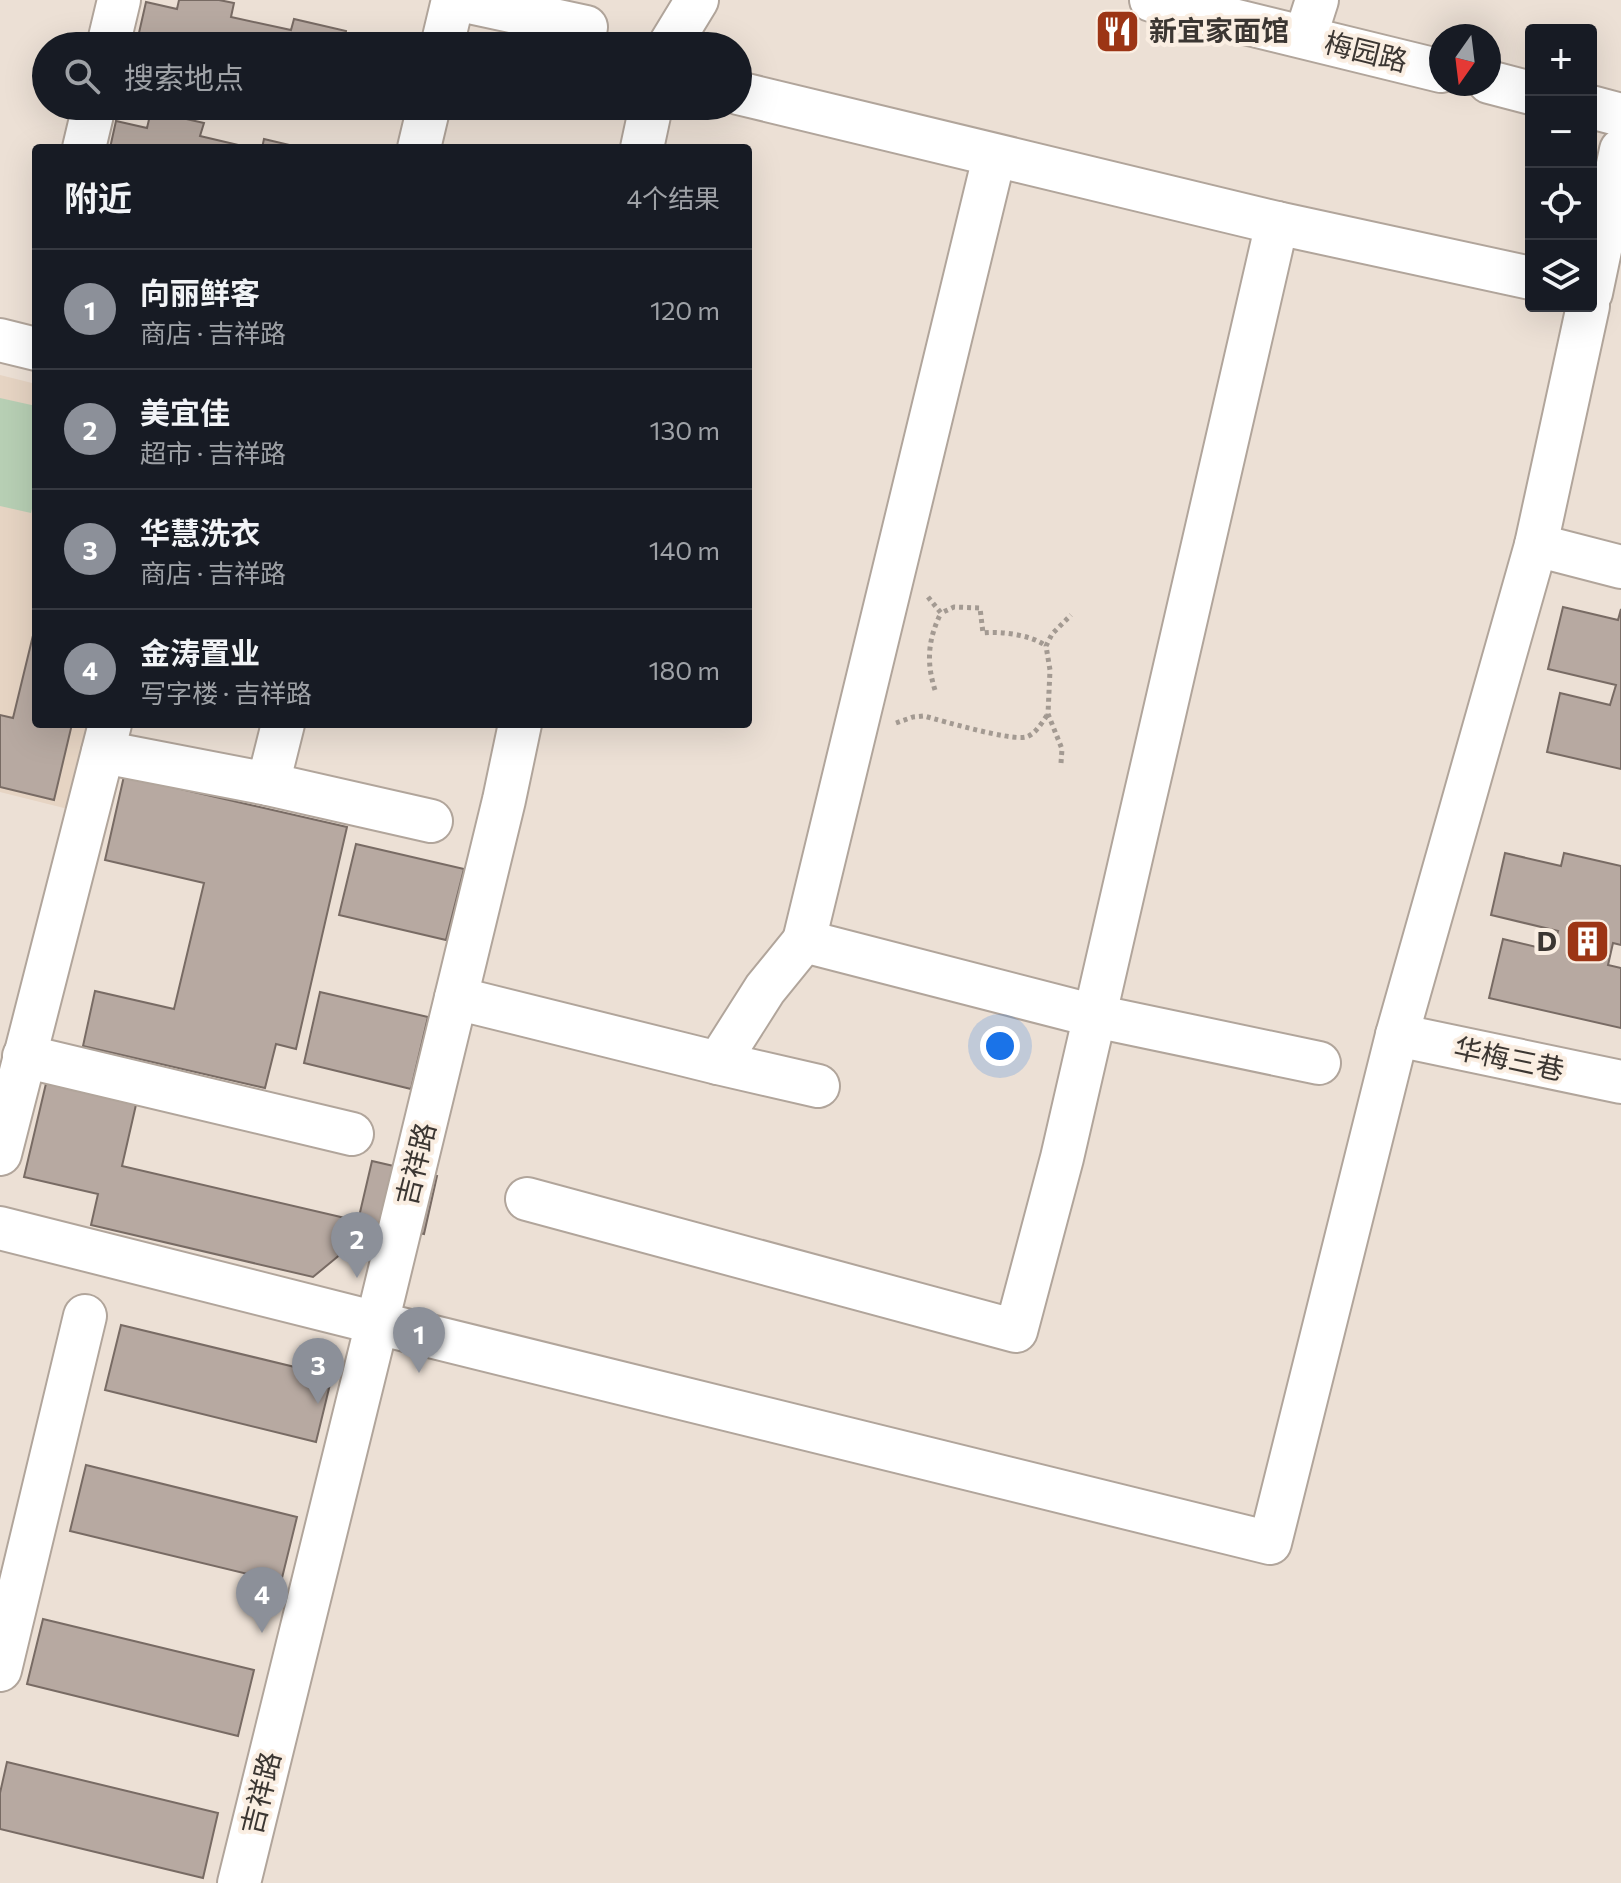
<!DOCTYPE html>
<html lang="zh">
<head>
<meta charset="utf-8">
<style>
  body { margin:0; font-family:Commissioner,"Noto Sans SC",sans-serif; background:#20242c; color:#f1f3f6 }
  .controls { position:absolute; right:24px; top:24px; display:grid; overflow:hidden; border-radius:8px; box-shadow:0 8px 32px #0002 }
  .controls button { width:72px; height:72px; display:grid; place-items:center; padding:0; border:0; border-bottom:2px solid #363941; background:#171b24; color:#f1f3f6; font:40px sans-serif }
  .compass { position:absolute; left:1429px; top:24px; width:72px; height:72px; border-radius:50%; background:#171b24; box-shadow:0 8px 32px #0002; rotate:194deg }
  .you { position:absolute; left:1000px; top:1046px; width:28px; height:28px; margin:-20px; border:6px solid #fff; border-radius:50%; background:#1a73e8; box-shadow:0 0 0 12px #1a73e833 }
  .badge { display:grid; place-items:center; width:52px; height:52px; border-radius:50%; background:#8c9099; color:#fff; font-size:26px; font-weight:700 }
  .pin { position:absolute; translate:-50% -66px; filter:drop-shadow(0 2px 4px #0008) }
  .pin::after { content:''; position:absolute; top:42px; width:28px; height:24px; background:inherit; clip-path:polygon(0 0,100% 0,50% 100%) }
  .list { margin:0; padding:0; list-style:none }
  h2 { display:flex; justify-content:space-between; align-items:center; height:104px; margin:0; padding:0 32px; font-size:34px }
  h2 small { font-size:26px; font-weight:400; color:#9ea1a6 }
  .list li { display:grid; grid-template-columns:52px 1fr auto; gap:24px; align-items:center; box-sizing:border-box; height:120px; padding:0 32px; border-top:2px solid #363941 }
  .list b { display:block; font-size:30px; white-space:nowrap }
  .list p { margin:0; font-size:26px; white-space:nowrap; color:#9ea1a6 }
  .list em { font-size:26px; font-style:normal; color:#9ea1a6 }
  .icon { flex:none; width:44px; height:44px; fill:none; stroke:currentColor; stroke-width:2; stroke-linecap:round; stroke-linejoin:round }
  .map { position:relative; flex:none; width:1621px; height:1883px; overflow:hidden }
  .search { position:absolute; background:#171b24; box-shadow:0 8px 32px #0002; left:32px; top:32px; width:720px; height:88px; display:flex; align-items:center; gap:20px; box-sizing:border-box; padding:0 28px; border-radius:44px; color:#9ea1a6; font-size:30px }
  .panel { position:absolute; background:#171b24; box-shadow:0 8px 32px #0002; left:32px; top:144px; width:720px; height:584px; border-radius:8px }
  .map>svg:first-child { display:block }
  .built { fill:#e6d4c3 }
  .green { fill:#b7cfb4 }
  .building { fill:#b7a9a1; stroke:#786b64; stroke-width:2 }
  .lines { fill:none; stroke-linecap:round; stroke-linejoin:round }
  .minor-casing { stroke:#b1a59b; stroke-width:46 }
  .path { stroke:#a39a92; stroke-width:5; stroke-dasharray:4 4; stroke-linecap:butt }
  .minor { stroke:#fff; stroke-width:42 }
  .labels { text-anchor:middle; stroke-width:8; stroke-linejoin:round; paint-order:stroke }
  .poi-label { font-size:28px; font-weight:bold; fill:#3b3632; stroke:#faeee2; text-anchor:start }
  .street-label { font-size:28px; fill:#3b3632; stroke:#faeee2 }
</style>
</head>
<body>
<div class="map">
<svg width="1621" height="1883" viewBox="0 0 1621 1883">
  <rect width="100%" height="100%" fill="#ece0d5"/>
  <polygon class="built" points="0,375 36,384 36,724 93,724 72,810 0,792"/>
  <polygon class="green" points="0,398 36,406 36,492 31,513 0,506"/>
  <g class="building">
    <polygon points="179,0 219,0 234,3 231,17 291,30 294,19 346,31 344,44 352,46 136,46 146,2 177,9"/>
    <polygon points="151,111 204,123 200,136 251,148 110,148 116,121 147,128"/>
    <polygon points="264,139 302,148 262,148"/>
    <polygon points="1563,607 1618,620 1621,609 1621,769 1547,752 1560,693 1610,705 1616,685 1548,669"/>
    <polygon points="36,623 36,724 72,724 54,800 0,787 0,715 13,718"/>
    <polygon points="124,776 347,827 296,1049 276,1044 265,1088 83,1046 95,991 174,1009 204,883 105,860"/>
    <polygon points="356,844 464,869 446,940 339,915"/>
    <polygon points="1505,853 1561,866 1564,853 1621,866 1621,945 1613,943 1608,965 1621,968 1621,1028 1489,998 1503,939 1553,951 1558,931 1491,915"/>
    <polygon points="320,992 428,1017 411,1089 304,1063"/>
    <polygon points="48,1075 138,1096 122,1166 358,1221 372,1161 437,1176 424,1234 377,1224 313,1277 91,1225 98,1194 24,1177"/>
    <polygon points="121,1325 332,1376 316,1442 105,1390"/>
    <polygon points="86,1465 297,1517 281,1582 70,1531"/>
    <polygon points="43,1619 254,1670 238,1736 27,1684"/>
    <polygon points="7,1762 218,1813 203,1878 0,1829 0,1793"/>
  </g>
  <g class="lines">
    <defs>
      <g id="minor">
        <polyline points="460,0 586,27"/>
        <polyline points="1151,0 1441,71"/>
        <polyline points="1309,25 1317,0"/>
        <polyline points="108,46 119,0"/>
        <polyline points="442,46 453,0"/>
        <polyline points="669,46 697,0"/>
        <polyline points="1489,82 1531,93"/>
        <polyline points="738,93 1277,223 1531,278"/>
        <polyline points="1591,107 1621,115"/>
        <polyline points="84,148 94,106"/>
        <polyline points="419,148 429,106"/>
        <polyline points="642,148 651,106"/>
        <polyline points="1591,293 1621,150"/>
        <polyline points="0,340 36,349"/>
        <polyline points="1536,545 1621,567"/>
        <polyline points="103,752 268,784 283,724"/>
        <polyline points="268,784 431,821"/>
        <polyline points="804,941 990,174"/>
        <polyline points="456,998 718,1063 818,1086"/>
        <polyline points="1397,1035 1621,1082"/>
        <polyline points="24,1056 352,1134"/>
        <polyline points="718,1063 765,989 804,941 1095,1016 1319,1063"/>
        <polyline points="0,1154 110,724"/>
        <polyline points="527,1199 1016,1331 1062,1158 1277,223"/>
        <polyline points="0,1228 377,1323 1270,1543 1397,1035 1536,545 1588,306"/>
        <polyline points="0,1670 85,1316"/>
        <polyline points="239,1883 377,1323 504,800 520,724"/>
      </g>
    </defs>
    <use href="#minor" class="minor-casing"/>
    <g class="path">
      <path d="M928 597 941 613 954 607 980 608 983 633C1001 631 1032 635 1046 646"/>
      <path d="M935 690C926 662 928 639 941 613"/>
      <path d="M896 723 913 717 924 716C943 721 1010 741 1026 737 1036 734 1042 722 1048 714"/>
      <polyline points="1061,763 1062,749 1048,714 1050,670 1046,646 1052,634 1071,615"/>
    </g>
    <use href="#minor" class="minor"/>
  </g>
  <defs>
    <symbol id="restaurant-square" viewBox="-11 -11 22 22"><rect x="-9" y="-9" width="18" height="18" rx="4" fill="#9c3515" stroke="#faeee2"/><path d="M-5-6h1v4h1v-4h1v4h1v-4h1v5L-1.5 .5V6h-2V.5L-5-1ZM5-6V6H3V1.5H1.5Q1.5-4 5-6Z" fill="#fff"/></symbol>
    <symbol id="building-square" viewBox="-11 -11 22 22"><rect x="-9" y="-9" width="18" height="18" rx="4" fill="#9c3515" stroke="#faeee2"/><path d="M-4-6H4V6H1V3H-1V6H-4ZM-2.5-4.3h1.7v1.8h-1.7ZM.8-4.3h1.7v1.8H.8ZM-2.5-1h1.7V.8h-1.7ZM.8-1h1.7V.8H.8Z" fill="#fff"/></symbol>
  </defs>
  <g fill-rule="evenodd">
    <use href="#restaurant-square" x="1092" y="6" width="51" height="51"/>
    <use href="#building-square" x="1562" y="916" width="51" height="51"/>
  </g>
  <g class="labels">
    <g class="poi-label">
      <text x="1149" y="41">新宜家面馆</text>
      <text x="1557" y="951" text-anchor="end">D</text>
    </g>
    <g class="street-label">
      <text transform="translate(1366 52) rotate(14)" y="10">梅园路</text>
      <text transform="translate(1509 1059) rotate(12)" y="10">华梅三巷</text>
      <text transform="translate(416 1164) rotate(-76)" y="10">吉祥路</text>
      <text transform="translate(261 1793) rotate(-76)" y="10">吉祥路</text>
    </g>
  </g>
</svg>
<div class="controls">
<button>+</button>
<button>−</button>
<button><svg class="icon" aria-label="locate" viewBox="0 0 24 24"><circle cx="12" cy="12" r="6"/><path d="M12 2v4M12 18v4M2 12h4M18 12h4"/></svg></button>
<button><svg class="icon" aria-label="layers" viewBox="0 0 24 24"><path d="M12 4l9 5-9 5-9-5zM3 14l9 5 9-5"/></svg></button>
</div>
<svg class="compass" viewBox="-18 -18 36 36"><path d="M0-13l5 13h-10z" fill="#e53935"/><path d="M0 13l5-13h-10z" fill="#9ea1a6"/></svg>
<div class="you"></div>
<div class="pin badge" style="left:419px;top:1373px">1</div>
<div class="pin badge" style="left:357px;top:1278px">2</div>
<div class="pin badge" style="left:318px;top:1404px">3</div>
<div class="pin badge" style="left:262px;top:1633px">4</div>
<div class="search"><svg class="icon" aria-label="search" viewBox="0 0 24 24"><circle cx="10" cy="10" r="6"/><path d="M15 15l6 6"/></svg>搜索地点</div>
<section class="panel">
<h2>附近<small>4个结果</small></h2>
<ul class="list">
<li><span class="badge">1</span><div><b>向丽鲜客</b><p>商店 · 吉祥路</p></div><em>120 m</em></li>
<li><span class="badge">2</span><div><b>美宜佳</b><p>超市 · 吉祥路</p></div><em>130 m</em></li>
<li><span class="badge">3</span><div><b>华慧洗衣</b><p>商店 · 吉祥路</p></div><em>140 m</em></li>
<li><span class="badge">4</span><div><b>金涛置业</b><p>写字楼 · 吉祥路</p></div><em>180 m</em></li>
</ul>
</section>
</div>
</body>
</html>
